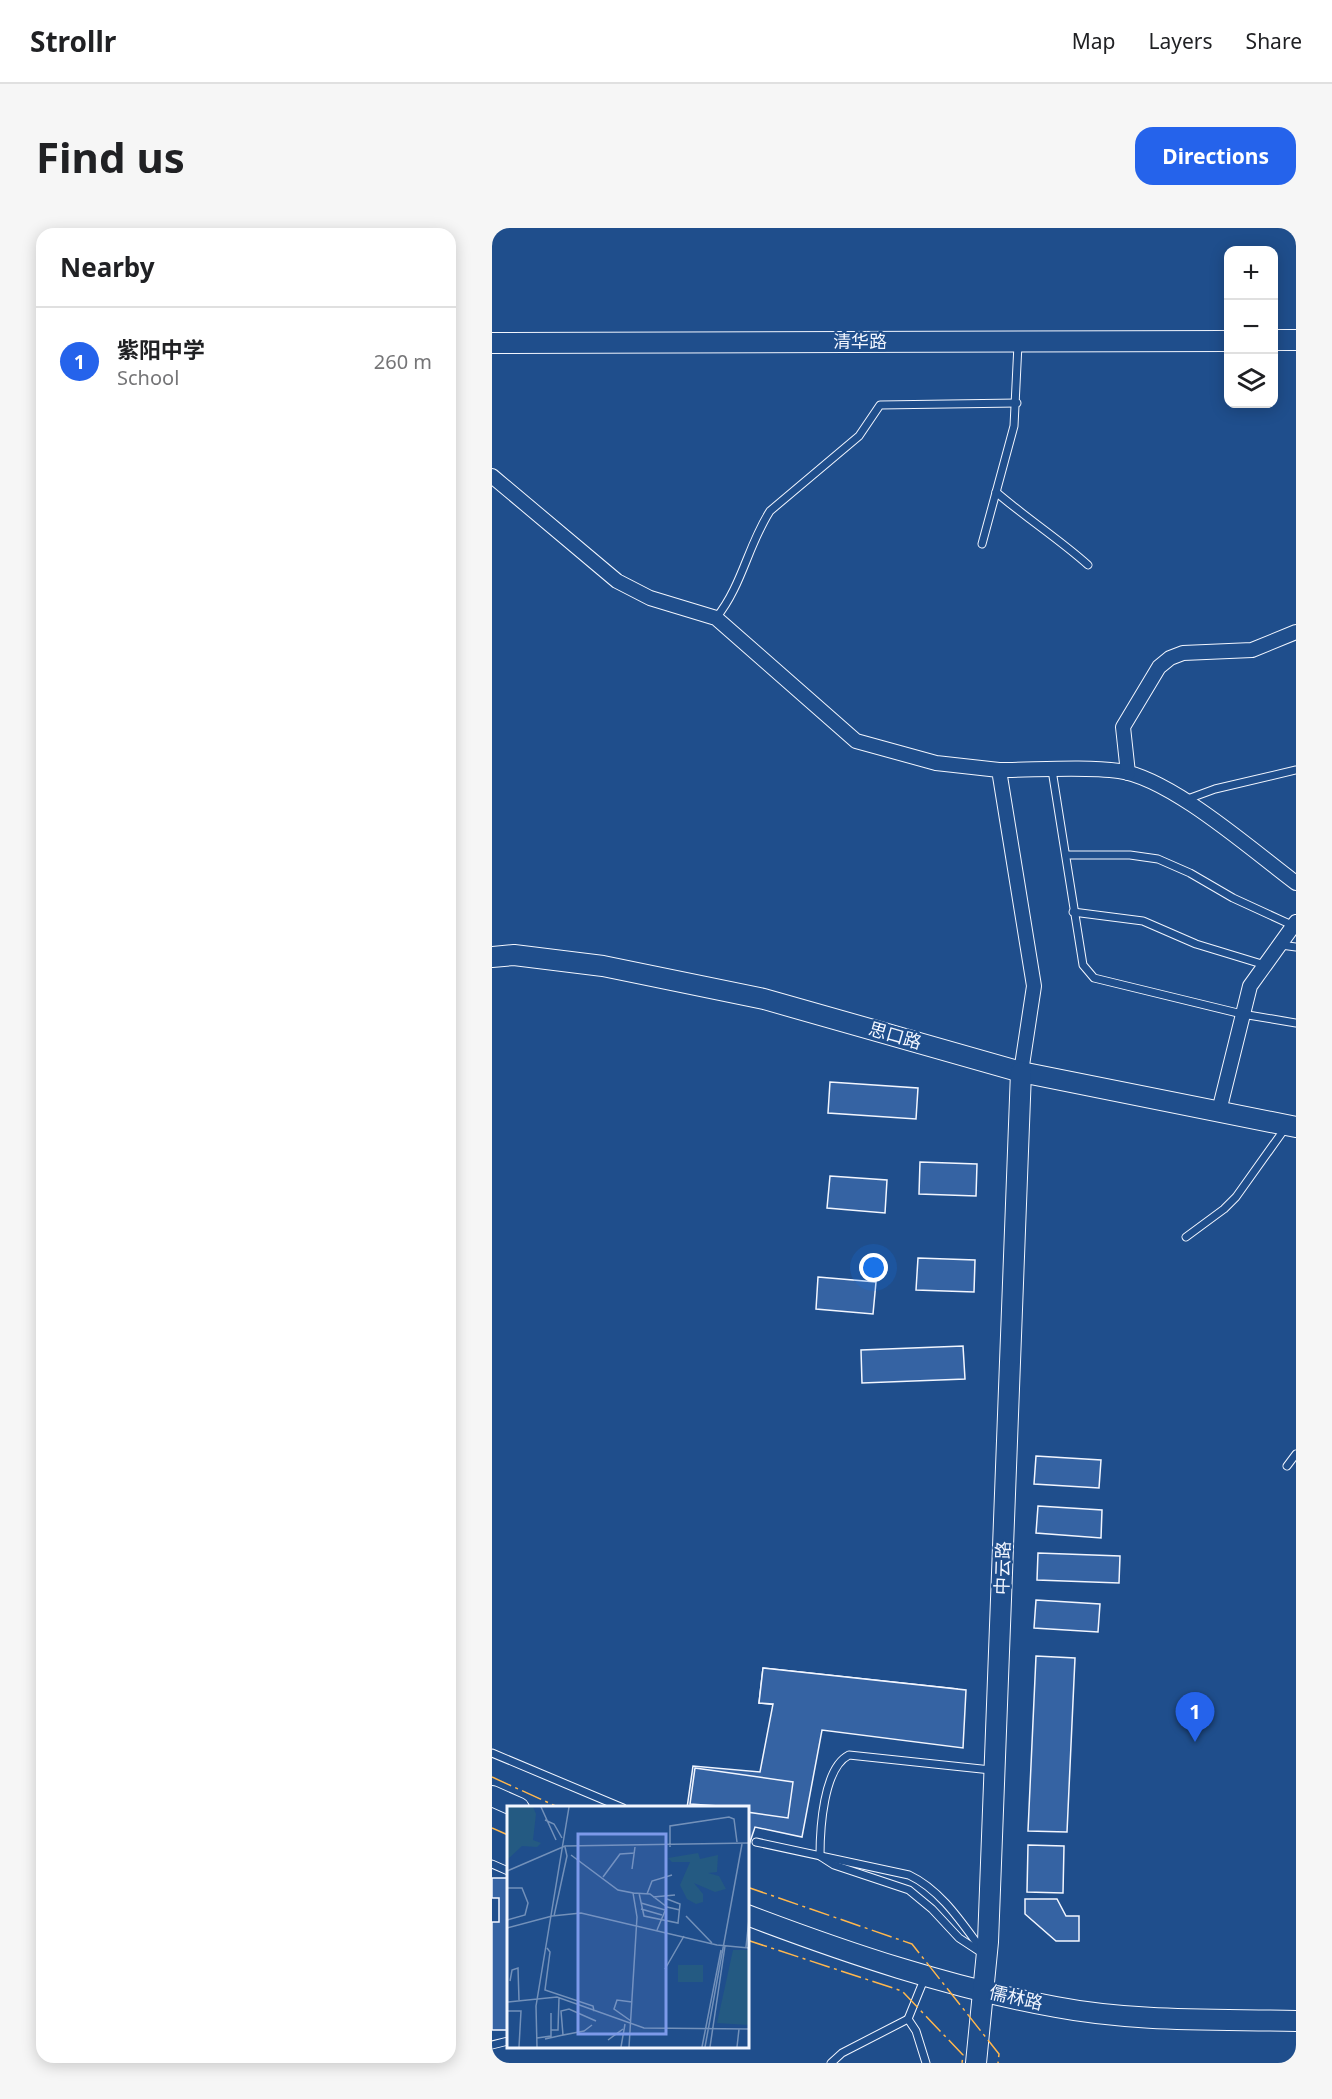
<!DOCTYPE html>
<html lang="en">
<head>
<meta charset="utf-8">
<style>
  body { margin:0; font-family:"Noto Sans","Noto Sans SC",sans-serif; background:#f6f6f6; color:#202124 }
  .controls { position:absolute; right:18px; top:18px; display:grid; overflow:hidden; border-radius:12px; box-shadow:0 3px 15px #0003 }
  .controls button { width:54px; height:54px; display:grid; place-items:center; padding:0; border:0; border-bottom:2px solid #e0e0e0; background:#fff; color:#202124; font:30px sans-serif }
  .you { position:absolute; left:382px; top:1040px; width:21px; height:21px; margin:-15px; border:4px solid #fff; border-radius:50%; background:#1a73e8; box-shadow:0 0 0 9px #1a73e833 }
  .badge { display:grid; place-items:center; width:39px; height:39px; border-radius:50%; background:#2563eb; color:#fff; font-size:20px; font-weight:700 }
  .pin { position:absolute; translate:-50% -50px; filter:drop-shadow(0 2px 3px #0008) }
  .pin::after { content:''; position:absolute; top:32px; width:21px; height:18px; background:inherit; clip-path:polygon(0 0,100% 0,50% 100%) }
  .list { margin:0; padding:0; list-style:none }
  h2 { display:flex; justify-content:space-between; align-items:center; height:78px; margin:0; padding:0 24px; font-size:26px }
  h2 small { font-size:20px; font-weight:400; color:#757577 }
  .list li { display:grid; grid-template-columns:39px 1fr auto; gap:18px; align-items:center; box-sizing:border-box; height:108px; padding:0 24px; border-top:2px solid #e0e0e0 }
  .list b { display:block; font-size:22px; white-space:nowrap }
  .list p { margin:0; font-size:20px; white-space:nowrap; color:#757577 }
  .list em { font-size:20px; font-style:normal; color:#757577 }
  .icon { flex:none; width:33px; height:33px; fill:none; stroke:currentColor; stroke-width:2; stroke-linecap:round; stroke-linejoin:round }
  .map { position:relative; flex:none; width:804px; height:1835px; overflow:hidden; border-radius:18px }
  header { display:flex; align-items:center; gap:36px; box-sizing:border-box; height:84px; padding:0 30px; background:#fff; border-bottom:2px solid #e0e0e0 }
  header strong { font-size:28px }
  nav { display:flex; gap:33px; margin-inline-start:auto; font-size:21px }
  .intro { display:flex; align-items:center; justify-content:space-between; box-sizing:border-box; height:144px; padding:0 36px }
  h1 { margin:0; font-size:42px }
  .button { padding:15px 27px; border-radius:18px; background:#2563eb; color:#fff; font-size:21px; font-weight:700 }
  main { display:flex; gap:36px; padding:0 36px }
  aside { flex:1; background:#fff; border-radius:18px; box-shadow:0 3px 15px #0003 }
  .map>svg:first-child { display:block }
  .building { fill:#3563a3; stroke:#f2f6ff; stroke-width:1.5 }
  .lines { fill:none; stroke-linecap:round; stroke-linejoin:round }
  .lane-casing { stroke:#f2f6ff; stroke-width:9 }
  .street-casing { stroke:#f2f6ff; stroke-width:16 }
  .secondary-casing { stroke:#f2f6ff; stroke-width:22 }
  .lane { stroke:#1f4e8c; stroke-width:7 }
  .street { stroke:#1f4e8c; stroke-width:14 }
  .secondary { stroke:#1f4e8c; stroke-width:20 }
  .power { stroke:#ffb74d; stroke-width:1.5; stroke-dasharray:21 4.5 3 4.5; stroke-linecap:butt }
  .labels { text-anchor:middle; stroke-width:4.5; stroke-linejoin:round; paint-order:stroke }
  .street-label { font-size:18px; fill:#f2f6ff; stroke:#1f4e8c }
  .inset-road { fill:none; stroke:#7391ba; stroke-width:1.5 }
  .view { fill:#7d9aea; fill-opacity:0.15; stroke:#7d9aea; stroke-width:3 }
  .inset-edge { fill:none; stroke:#f2f6ff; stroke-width:3 }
</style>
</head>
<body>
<header>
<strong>Strollr</strong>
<nav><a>Map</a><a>Layers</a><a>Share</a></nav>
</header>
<div class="intro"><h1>Find us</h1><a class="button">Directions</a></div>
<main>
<aside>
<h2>Nearby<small></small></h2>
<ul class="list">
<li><span class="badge">1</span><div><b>紫阳中学</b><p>School</p></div><em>260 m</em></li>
</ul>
</aside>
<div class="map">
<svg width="804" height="1835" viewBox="0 0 804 1835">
  <rect width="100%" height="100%" fill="#1f4e8c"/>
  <g class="building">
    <polygon points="338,854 426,860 424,891 336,885"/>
    <polygon points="428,934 485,936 484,968 427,966"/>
    <polygon points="338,948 395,952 393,985 335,980"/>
    <polygon points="426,1030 483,1032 482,1064 424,1062"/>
    <polygon points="326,1049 384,1054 381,1086 324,1081"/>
    <polygon points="471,1118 473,1151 370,1155 369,1122"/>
    <polygon points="544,1228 609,1232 607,1260 542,1256"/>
    <polygon points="546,1278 610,1282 609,1310 544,1305"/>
    <polygon points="546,1325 628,1328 627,1355 545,1352"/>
    <polygon points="544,1372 608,1376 606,1404 542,1400"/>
    <polygon points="544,1428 583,1430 575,1604 536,1603"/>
    <polygon points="271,1440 465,1461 461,1496 267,1475"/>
    <polygon points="271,1440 474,1462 471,1520 330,1502 310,1609 263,1599 257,1617 255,1617 255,1580 195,1580 201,1538 268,1544 281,1476 267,1475"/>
    <polygon points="203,1540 301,1554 296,1590 255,1584 255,1580 198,1576"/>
    <polygon points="536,1617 572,1618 571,1665 535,1664"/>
    <polygon points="0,1650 15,1650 16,1802 0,1802 0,1694 7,1694 7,1670 0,1670"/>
    <polygon points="533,1671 565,1671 574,1688 587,1688 587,1713 564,1713 533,1686"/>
  </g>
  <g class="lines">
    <defs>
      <g id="lane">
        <path d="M504 264C534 290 567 311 596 337"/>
        <polyline points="490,316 522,198 526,116"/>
        <path d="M224 390C250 358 256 317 278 283L367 208 388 177 525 175"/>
        <polyline points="560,542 591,737 602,750 750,786 804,795"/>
        <polyline points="693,572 723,561 804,542"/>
        <polyline points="574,627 638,627 666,631 698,645 741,670 802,698"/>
        <polyline points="581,684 651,693 704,716 773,737"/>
        <polyline points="789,717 804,719"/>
        <polyline points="694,1009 732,981 744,969 794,899"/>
        <polyline points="795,1238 804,1226"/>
        <polyline points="0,1525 131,1580"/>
        <path d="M264 1614 417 1647C449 1662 470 1695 490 1722"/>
        <polyline points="0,1636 16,1643"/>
        <path d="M493 1727 467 1710 440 1681 417 1662 342 1637 328 1628C328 1602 331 1540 357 1527L499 1542"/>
        <polyline points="433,1749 416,1791 424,1803 434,1835"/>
        <polyline points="0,1817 16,1813"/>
        <polyline points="339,1835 350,1825 416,1791"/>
      </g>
      <g id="street">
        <polyline points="0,248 125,353 158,370 224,390 364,513 444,535 507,542 542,758 529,844"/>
        <path d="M507 542C543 542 593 538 627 543 679 550 761 623 804 655"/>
        <polyline points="636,545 631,499 667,439 678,430 691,425 760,422 804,404"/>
        <polyline points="727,883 758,758 804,694"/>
      </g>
      <g id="secondary">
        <polyline points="782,112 804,112"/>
        <polyline points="0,115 736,113"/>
        <polyline points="0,729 22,727 111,738 272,771 529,844 804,899"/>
        <polyline points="0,1568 27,1580"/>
        <path d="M255 1687C355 1725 459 1760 564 1779 642 1794 725 1791 804 1793"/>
        <polyline points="484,1835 496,1714 529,844"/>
      </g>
    </defs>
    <use href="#lane" class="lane-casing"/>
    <use href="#street" class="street-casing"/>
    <use href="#secondary" class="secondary-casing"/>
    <use href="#lane" class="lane"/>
    <use href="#street" class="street"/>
    <use href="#secondary" class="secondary"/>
    <g class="power">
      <polyline points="0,1549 68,1580"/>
      <polyline points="0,1600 16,1607"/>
      <polyline points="255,1659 420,1716 507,1826 506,1835"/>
      <polyline points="255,1712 410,1763 471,1827 470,1835"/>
    </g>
  </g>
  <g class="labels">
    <g class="street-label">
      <text x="368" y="120">清华路</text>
      <text transform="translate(403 808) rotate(16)" y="6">思口路</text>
      <text transform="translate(511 1340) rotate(-88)" y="6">中云路</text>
      <text transform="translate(524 1770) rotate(13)" y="6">儒林路</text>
    </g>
  </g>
  <g transform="translate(15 1578)">
    <rect width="242" height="242" fill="#1f4e8c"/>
    <path d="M0 1H26L29 8 26 34 34 37 30 41 15 40 0 54ZM191 47 193 53 211 49 210 66 201 67 212 70 219 83 208 86 187 77 196 88V96L189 98 180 93 173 79 183 56H165L161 52ZM226 144H241V219L210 217ZM171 159H196V176H171Z" fill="#245a82"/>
    <path class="inset-road" d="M34 1 49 34M38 14 47 18 55 32M163 41V20L222 11 227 13 230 36M64 49 111 84 126 87 130 111 122 241M125 63 128 41M0 65 58 40 242 37M96 71 113 48 128 47M0 82H15L21 97 18 109 0 114M126 87 143 88 160 101 173 104M132 87 137 110 171 117 173 98 160 93M140 88 145 75 165 69M146 91 168 89M134 97 158 104M134 103 155 109M47 110 60 50 58 41M179 110 205 137M0 122 45 110 74 107 210 139 242 142M150 124 158 105M239 141 242 113M40 142 43 146 38 184 86 200 87 205M158 163 177 130M3 175 5 164 11 162 12 194M0 196 50 191 137 222 242 223M0 205H14L12 241M124 215 107 203 110 194 125 196M85 219 77 225 56 229 54 205 62 203 89 215M44 224H51L52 192M30 232 44 230V207M38 233 56 229M101 234 116 223M30 241 29 200 62 1M114 241 118 218M195 241 214 144M198 241 235 38M203 241 218 140M230 241 232 223"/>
    <path class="view" d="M71 28H159V228H71Z"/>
    <rect width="242" height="242" class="inset-edge"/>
  </g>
</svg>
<div class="controls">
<button>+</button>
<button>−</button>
<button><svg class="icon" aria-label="layers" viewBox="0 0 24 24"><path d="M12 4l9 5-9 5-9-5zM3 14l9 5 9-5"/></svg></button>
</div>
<div class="you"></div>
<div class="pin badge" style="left:703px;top:1514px">1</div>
</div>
</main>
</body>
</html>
